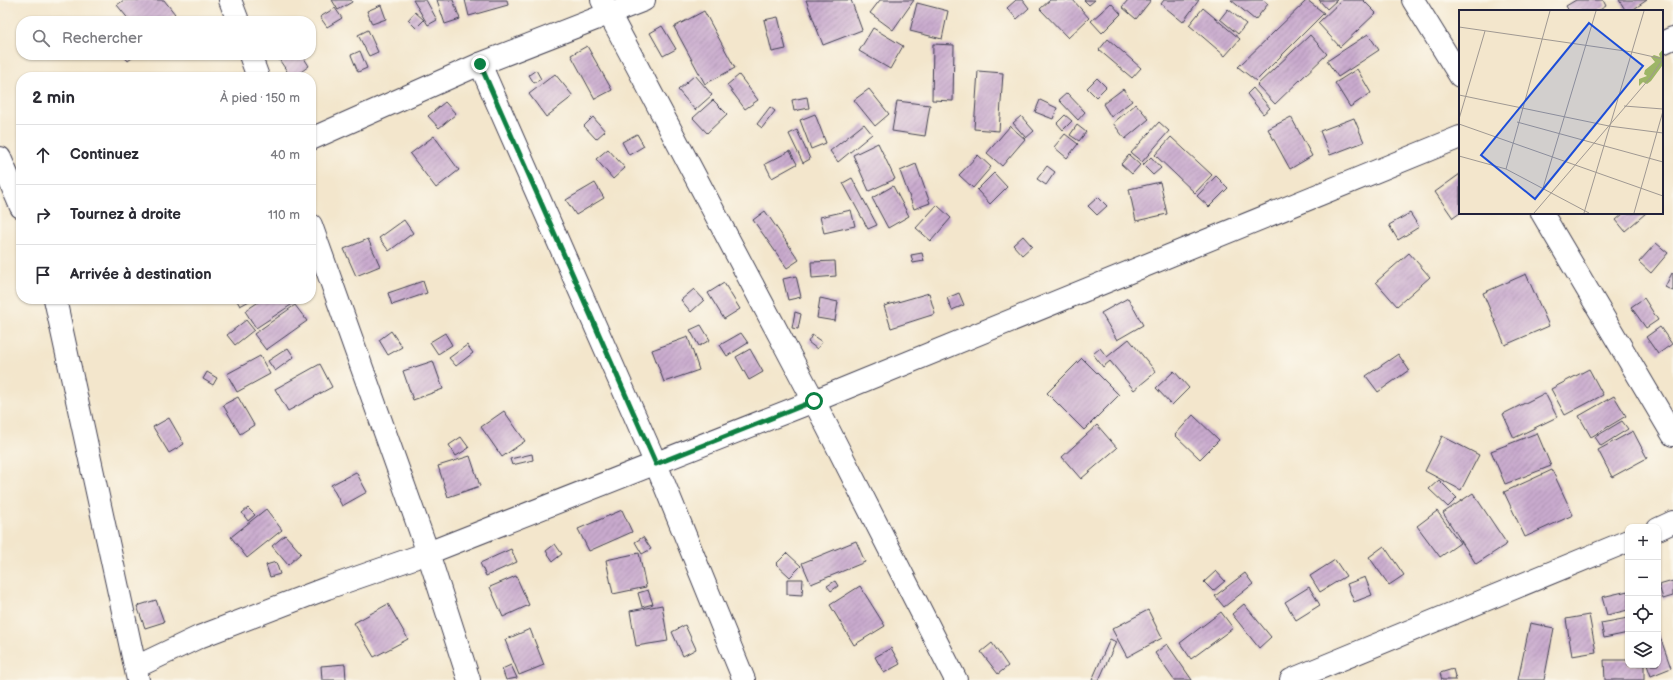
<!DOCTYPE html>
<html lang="fr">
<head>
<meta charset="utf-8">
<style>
  body { margin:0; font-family:"Balsamiq Sans",sans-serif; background:#f7f7f7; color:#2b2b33 }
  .controls { position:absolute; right:12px; bottom:12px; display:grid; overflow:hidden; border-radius:8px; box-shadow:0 1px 3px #0004 }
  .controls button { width:36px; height:36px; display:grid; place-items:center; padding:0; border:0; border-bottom:1px solid #e1e1e2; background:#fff; color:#2b2b33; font:20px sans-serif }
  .stop { position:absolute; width:12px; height:12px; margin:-9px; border:3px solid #0b8043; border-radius:50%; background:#fff }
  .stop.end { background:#0b8043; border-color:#fff; box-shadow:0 1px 4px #0008 }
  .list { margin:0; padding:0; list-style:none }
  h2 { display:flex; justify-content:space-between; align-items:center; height:52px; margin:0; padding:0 16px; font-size:17px }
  h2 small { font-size:13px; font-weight:400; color:#7c7c81 }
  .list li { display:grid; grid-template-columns:26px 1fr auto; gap:12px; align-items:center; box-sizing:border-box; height:60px; padding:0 16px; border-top:1px solid #e1e1e2 }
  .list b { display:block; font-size:15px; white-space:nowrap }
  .list em { font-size:13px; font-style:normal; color:#7c7c81 }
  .icon { flex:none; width:22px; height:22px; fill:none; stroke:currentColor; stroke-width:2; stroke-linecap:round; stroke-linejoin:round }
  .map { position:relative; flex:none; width:1673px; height:680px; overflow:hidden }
  .search { position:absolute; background:#fff; box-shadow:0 1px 3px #0004; left:16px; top:16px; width:300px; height:44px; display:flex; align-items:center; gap:10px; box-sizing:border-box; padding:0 14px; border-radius:16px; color:#7c7c81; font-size:15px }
  .panel { position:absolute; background:#fff; box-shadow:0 1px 3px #0004; left:16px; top:72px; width:300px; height:232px; border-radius:16px }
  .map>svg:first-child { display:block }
  .building { fill:url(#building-hatch) }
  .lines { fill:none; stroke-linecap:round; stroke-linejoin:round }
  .minor-casing { stroke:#413f51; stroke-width:24 }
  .minor { stroke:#fff; stroke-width:22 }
  .route { stroke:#0b8043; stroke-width:5 }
  .inset-road { fill:none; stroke:#9f9892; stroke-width:1 }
  .view { fill:#1d4ed8; fill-opacity:0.15; stroke:#1d4ed8; stroke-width:2 }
  .inset-edge { fill:none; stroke:#22223b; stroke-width:2 }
</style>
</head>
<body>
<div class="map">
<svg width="1673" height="680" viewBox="0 0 1673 680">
  <defs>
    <pattern id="building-hatch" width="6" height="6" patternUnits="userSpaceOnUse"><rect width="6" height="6" fill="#c9aace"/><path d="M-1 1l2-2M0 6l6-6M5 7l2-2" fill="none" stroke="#a38aa8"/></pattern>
  </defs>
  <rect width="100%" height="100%" fill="#fbf7ec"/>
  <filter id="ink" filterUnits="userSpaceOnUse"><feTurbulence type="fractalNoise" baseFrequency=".025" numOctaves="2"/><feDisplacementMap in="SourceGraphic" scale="8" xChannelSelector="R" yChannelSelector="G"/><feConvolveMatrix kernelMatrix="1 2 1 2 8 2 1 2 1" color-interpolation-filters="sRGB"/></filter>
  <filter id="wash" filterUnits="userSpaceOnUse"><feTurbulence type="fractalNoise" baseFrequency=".012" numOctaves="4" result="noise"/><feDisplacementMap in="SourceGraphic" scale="16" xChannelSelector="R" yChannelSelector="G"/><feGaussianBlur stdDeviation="0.9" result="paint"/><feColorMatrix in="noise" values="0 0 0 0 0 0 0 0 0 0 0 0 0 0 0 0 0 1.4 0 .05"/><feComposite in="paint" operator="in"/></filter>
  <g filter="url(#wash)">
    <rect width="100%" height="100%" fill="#f3e6cc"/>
    <g id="blocks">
      <g class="building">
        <polygon points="124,0 164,0 175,14 166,21 130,21 117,5"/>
        <polygon points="332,0 351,0 352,2 338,10"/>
        <polygon points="413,0 426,0 437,20 428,25"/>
        <polygon points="437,0 453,0 460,19 445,24"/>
        <polygon points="465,0 507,0 508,5 469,16"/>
        <polygon points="806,0 851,0 862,30 823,45"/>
        <polygon points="880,0 914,0 893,30 870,13"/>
        <polygon points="1016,0 1023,0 1029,8 1017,19 1007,8"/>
        <polygon points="1050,0 1073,0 1089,18 1068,38 1040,9"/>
        <polygon points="1084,0 1095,0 1089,5"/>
        <polygon points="1128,0 1151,0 1136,19 1122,7"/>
        <polygon points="1164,0 1199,0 1183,22 1161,4"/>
        <polygon points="1231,0 1263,0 1268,4 1255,20"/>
        <polygon points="1307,0 1324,13 1256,81 1238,67"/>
        <polygon points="1319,0 1337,0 1327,9"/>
        <polygon points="1342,0 1363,0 1376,13 1340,47 1318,23"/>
        <polygon points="1576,0 1603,0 1606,6 1598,11 1569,11 1566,6"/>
        <polygon points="1619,0 1647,0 1631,11 1626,11"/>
        <polygon points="917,3 948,11 942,39 910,31"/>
        <polygon points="1111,3 1121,14 1102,33 1091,21"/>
        <polygon points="381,5 386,19 372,24 367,11"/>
        <polygon points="335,8 342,18 327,27 320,17"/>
        <polygon points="1203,8 1240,39 1225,56 1189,25"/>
        <polygon points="1228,9 1246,24 1238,34 1220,19"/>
        <polygon points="704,11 735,68 705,84 674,27"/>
        <polygon points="415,12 424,20 416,28 408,20"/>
        <polygon points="778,17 786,49 772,52 764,20"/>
        <polygon points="662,26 676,49 663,56 650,33"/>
        <polygon points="873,28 903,46 890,69 859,51"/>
        <polygon points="368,30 378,52 369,56 358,35"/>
        <polygon points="1368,34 1379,50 1338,77 1327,61"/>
        <polygon points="1310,35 1327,54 1275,104 1257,85"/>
        <polygon points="1108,39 1141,68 1132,78 1099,50"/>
        <polygon points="933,44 954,45 953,101 932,100"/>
        <polygon points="587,46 612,90 595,99 571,55"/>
        <polygon points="360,51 367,68 358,72 351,55"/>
        <polygon points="123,55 136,55 128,61"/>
        <polygon points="276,55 302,55 309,66 294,77 291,77"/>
        <polygon points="1357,69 1371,93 1350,107 1335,83"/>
        <polygon points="536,70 541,79 534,83 529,75"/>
        <polygon points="978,71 1003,73 999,131 974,129"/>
        <polygon points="555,74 573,96 546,117 529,94"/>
        <polygon points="695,75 712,95 695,110 678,90"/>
        <polygon points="739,75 758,100 745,109 727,85"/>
        <polygon points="1097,78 1106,87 1096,97 1087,88"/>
        <polygon points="1253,88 1270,108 1263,114 1247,94"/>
        <polygon points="869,89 889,114 875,126 854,100"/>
        <polygon points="1123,89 1132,101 1111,117 1103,104"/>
        <polygon points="1067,93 1085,112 1078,120 1059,100"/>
        <polygon points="807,97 809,108 794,111 792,100"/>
        <polygon points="713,100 727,114 707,133 693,118"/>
        <polygon points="1040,100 1057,108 1053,119 1035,112"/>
        <polygon points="897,101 930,105 925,136 892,131"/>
        <polygon points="445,102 456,114 439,128 428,116"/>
        <polygon points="1136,104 1149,119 1125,139 1113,123"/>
        <polygon points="770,107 775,111 762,128 757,124"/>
        <polygon points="815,114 826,143 811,149 800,120"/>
        <polygon points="1065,115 1072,121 1063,130 1057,123"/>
        <polygon points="1021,116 1034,131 1026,138 1013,123"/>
        <polygon points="593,117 605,131 596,139 584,126"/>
        <polygon points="1291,117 1312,156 1290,169 1268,129"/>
        <polygon points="1354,118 1364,142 1330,155 1320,131"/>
        <polygon points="1159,122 1169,131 1142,162 1131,153"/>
        <polygon points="864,124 872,134 838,162 830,151"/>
        <polygon points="1077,125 1086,132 1079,141 1070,135"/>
        <polygon points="1010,126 1025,139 1002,166 987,153"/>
        <polygon points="797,130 810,159 803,163 789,134"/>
        <polygon points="637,134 644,146 629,155 622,142"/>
        <polygon points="1065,134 1078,144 1067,158 1054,147"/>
        <polygon points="434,136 459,170 436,188 410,154"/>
        <polygon points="1171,137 1212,175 1195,193 1155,155"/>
        <polygon points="878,143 895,179 869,191 853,155"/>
        <polygon points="608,149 625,168 613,179 596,159"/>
        <polygon points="790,151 797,164 772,178 765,164"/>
        <polygon points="978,155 991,167 973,188 959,175"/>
        <polygon points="1129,155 1140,165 1132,174 1121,164"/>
        <polygon points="1151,157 1161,168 1153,175 1143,165"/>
        <polygon points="916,164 930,203 914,209 900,171"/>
        <polygon points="1047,166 1055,172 1046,185 1037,179"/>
        <polygon points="994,173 1007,187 990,204 977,190"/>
        <polygon points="1460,174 1460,213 1453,218 1435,192"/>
        <polygon points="1216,176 1228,188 1209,207 1197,196"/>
        <polygon points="852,178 877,225 868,229 843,183"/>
        <polygon points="1160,182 1167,214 1136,221 1129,189"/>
        <polygon points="595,183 604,198 576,215 566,200"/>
        <polygon points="893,186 909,216 888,228 872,198"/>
        <polygon points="1098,197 1107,206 1097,215 1088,206"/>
        <polygon points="937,205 951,218 931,241 916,228"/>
        <polygon points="851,210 855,226 824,233 820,217"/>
        <polygon points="765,211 799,260 787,268 753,220"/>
        <polygon points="1410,213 1419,227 1398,240 1389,225"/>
        <polygon points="1624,213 1646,213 1625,231 1616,220"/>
        <polygon points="404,220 413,233 389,251 379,238"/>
        <polygon points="1023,236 1032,246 1022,255 1013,245"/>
        <polygon points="368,239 380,266 356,276 344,249"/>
        <polygon points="1656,243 1668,253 1651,273 1639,262"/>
        <polygon points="922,253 924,261 913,263 911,255"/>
        <polygon points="1409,253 1430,277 1397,306 1376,282"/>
        <polygon points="835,261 836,276 812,278 811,262"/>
        <polygon points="1672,273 1673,274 1673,291 1665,287"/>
        <polygon points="1526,274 1549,326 1505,345 1483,293"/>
        <polygon points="796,276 801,297 788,300 783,279"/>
        <polygon points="423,281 427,293 392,305 388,293"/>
        <polygon points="724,283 740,309 724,319 708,293"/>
        <polygon points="694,289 704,300 691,312 681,300"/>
        <polygon points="929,293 935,314 891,328 884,306"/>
        <polygon points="959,293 964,305 952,310 947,298"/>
        <polygon points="820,298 838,302 835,321 817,318"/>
        <polygon points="1128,298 1143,325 1117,340 1101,313"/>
        <polygon points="1644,298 1658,320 1646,328 1631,307"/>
        <polygon points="236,299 253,299 240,306"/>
        <polygon points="263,299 291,299 294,303 256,328 245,311"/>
        <polygon points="295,305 307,321 266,350 254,334"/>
        <polygon points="795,312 801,314 798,329 792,328"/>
        <polygon points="246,320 254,330 235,345 227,335"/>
        <polygon points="701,325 710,340 699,346 690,330"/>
        <polygon points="1660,327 1672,344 1658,354 1646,337"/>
        <polygon points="391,331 402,347 388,355 379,340"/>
        <polygon points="445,333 452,345 438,354 430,342"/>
        <polygon points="741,333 748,343 727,356 720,345"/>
        <polygon points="812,335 822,342 817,349 808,342"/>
        <polygon points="688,337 699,370 664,382 652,350"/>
        <polygon points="1129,339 1156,372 1134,390 1110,361 1103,367 1093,354 1100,348 1107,357"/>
        <polygon points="467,345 473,353 456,366 449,358"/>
        <polygon points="288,348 294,357 275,371 268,361"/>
        <polygon points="750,349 763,372 749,380 736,357"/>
        <polygon points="1398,354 1409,370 1378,392 1366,376"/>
        <polygon points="260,356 270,374 237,392 227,374"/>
        <polygon points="1082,358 1119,395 1084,430 1047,393"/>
        <polygon points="433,361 443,389 413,400 403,371"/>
        <polygon points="320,364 332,387 288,411 275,389"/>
        <polygon points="1589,369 1603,395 1565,415 1551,389"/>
        <polygon points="1174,371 1189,388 1172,405 1156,388"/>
        <polygon points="207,372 217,378 213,385 203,379"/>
        <polygon points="1545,393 1557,417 1514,438 1503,414"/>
        <polygon points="1614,396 1626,416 1591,437 1579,416"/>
        <polygon points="238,397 254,425 240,434 223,405"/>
        <polygon points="504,411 525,441 502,457 481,427"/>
        <polygon points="1193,415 1219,440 1200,459 1175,435"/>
        <polygon points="169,418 184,444 169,453 153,427"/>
        <polygon points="1622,421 1628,429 1601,446 1595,437"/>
        <polygon points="1097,425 1117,448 1081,479 1062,457"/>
        <polygon points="1633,431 1647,458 1612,477 1598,450"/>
        <polygon points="1537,433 1551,466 1505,484 1491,451"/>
        <polygon points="1442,436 1479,455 1461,490 1425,471"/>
        <polygon points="461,437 469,448 456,456 449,445"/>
        <polygon points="532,454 533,460 512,465 510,459"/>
        <polygon points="470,456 480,486 448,497 438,466"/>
        <polygon points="1552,470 1573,515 1525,537 1504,492"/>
        <polygon points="356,472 367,492 342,506 331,485"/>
        <polygon points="1439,480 1457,498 1448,507 1429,489"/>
        <polygon points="1473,493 1507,544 1476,564 1443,513"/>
        <polygon points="248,508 255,515 248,521 242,513"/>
        <polygon points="266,509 282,530 247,558 231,537"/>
        <polygon points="622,510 632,532 589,551 578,529"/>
        <polygon points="1437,511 1460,543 1440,557 1417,526"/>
        <polygon points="285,535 301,553 288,565 272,546"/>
        <polygon points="643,537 651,549 642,554 635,542"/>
        <polygon points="856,541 865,562 811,584 802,563"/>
        <polygon points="555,544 562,554 553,561 546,551"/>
        <polygon points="1384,546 1404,575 1389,585 1369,557"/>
        <polygon points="511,549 517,562 486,576 480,563"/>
        <polygon points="639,553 646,587 613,594 606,560"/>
        <polygon points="787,553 801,566 790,577 776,564"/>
        <polygon points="1335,560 1346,576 1320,592 1310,576"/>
        <polygon points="276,562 280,574 270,577 266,565"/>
        <polygon points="1216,571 1225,581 1213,591 1204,582"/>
        <polygon points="1245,573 1253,584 1224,607 1215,596"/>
        <polygon points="516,576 529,605 503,617 490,587"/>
        <polygon points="1365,577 1372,595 1354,602 1347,584"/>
        <polygon points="787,579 803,579 802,595 787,594"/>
        <polygon points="835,581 838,586 831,591 827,586"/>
        <polygon points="1673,581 1673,596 1663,599 1659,585"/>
        <polygon points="860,586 885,626 854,645 830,605"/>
        <polygon points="1309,587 1320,605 1296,620 1285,602"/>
        <polygon points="648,590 653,604 642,607 638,593"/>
        <polygon points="1628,591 1628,610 1607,615 1602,597"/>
        <polygon points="156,600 164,622 145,628 137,606"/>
        <polygon points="388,604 408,639 374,657 354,623"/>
        <polygon points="1244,604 1271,637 1259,648 1232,614"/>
        <polygon points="662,605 668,641 636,646 630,611"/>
        <polygon points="1148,610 1162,638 1127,657 1112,629"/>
        <polygon points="1221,612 1233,628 1191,659 1180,643"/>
        <polygon points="1589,615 1596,652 1572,656 1566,619"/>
        <polygon points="1628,618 1628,633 1604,638 1601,623"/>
        <polygon points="1530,623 1554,628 1544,680 1518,680"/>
        <polygon points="685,625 696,649 683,656 672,632"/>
        <polygon points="530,629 544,665 519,675 505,640"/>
        <polygon points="1658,631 1671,668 1651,676 1647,665 1658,665"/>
        <polygon points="1110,639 1116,642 1099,680 1092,680"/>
        <polygon points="992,643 1008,666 998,674 981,652"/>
        <polygon points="1167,644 1192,680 1174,680 1155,653"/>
        <polygon points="891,648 900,664 884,673 875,657"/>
        <polygon points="1604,660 1628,660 1628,665 1644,665 1644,680 1605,680"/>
        <polygon points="345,664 346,680 322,680 321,666"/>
        <polygon points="511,665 517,678 506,680 502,669"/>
        <polygon points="1453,669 1456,680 1442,680 1440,673"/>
      </g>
    </g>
  </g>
  <g filter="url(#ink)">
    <use href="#blocks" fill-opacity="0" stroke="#413f51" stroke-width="1"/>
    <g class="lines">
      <defs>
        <g id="minor">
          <polyline points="230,0 238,21"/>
          <polyline points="602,0 814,401 956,680"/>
          <polyline points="1413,0 1460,76"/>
          <polyline points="1662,43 1673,38"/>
          <polyline points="250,55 258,77"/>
          <polyline points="480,64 656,464 744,680"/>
          <polyline points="311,139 480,64 644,0"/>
          <polyline points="0,158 21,207"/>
          <polyline points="1542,213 1673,435"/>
          <polyline points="311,225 428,553 469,680"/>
          <polyline points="55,299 138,680"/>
          <polyline points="1658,529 1673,522"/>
          <polyline points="136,667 199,637 327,588 428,553 814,401 1460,137"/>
          <polyline points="1291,680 1628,541"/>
        </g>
      </defs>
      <use href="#minor" class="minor-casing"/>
      <use href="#minor" class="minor"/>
    </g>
  </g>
  <g class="lines" filter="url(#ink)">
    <polyline class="route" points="480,64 656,464 814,401"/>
  </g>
  <g transform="translate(1459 10)">
    <rect width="204" height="204" fill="#f3e6cc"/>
    <path d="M204 39 203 56 192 71 188 74 184 72 180 76V69L188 66 185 64 186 60 196 52 192 47 195 45 201 47 200 44Z" fill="#9db566"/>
    <path class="inset-road" d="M0 17 173 42 204 49M0 85 150 116 204 123M165 96 204 99M0 109 26 21M58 112 204 152M0 114 204 186M0 146 47 159 130 203M47 159 91 1M84 178 137 1M75 203 191 68 204 49M125 203 185 1M175 203 204 101"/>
    <path class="view" d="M130 13 184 56 76 189 22 145Z"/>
    <rect width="204" height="204" class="inset-edge"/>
  </g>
</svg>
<div class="controls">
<button>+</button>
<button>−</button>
<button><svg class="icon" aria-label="locate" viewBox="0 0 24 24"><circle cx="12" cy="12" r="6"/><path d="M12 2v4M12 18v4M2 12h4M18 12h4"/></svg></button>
<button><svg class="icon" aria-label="layers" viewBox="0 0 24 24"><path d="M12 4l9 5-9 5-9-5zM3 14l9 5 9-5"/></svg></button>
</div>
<div class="stop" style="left:814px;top:401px"></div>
<div class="stop end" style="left:480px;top:64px"></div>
<div class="search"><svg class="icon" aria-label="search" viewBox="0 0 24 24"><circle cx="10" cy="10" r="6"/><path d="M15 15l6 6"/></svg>Rechercher</div>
<section class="panel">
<h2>2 min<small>À pied · 150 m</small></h2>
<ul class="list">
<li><svg class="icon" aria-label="ahead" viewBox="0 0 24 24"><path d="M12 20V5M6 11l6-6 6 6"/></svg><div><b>Continuez</b></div><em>40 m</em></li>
<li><svg class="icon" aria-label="right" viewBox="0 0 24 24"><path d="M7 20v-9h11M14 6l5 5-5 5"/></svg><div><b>Tournez à droite</b></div><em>110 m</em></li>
<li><svg class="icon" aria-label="arrive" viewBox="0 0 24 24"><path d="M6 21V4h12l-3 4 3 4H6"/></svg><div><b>Arrivée à destination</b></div></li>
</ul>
</section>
</div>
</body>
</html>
